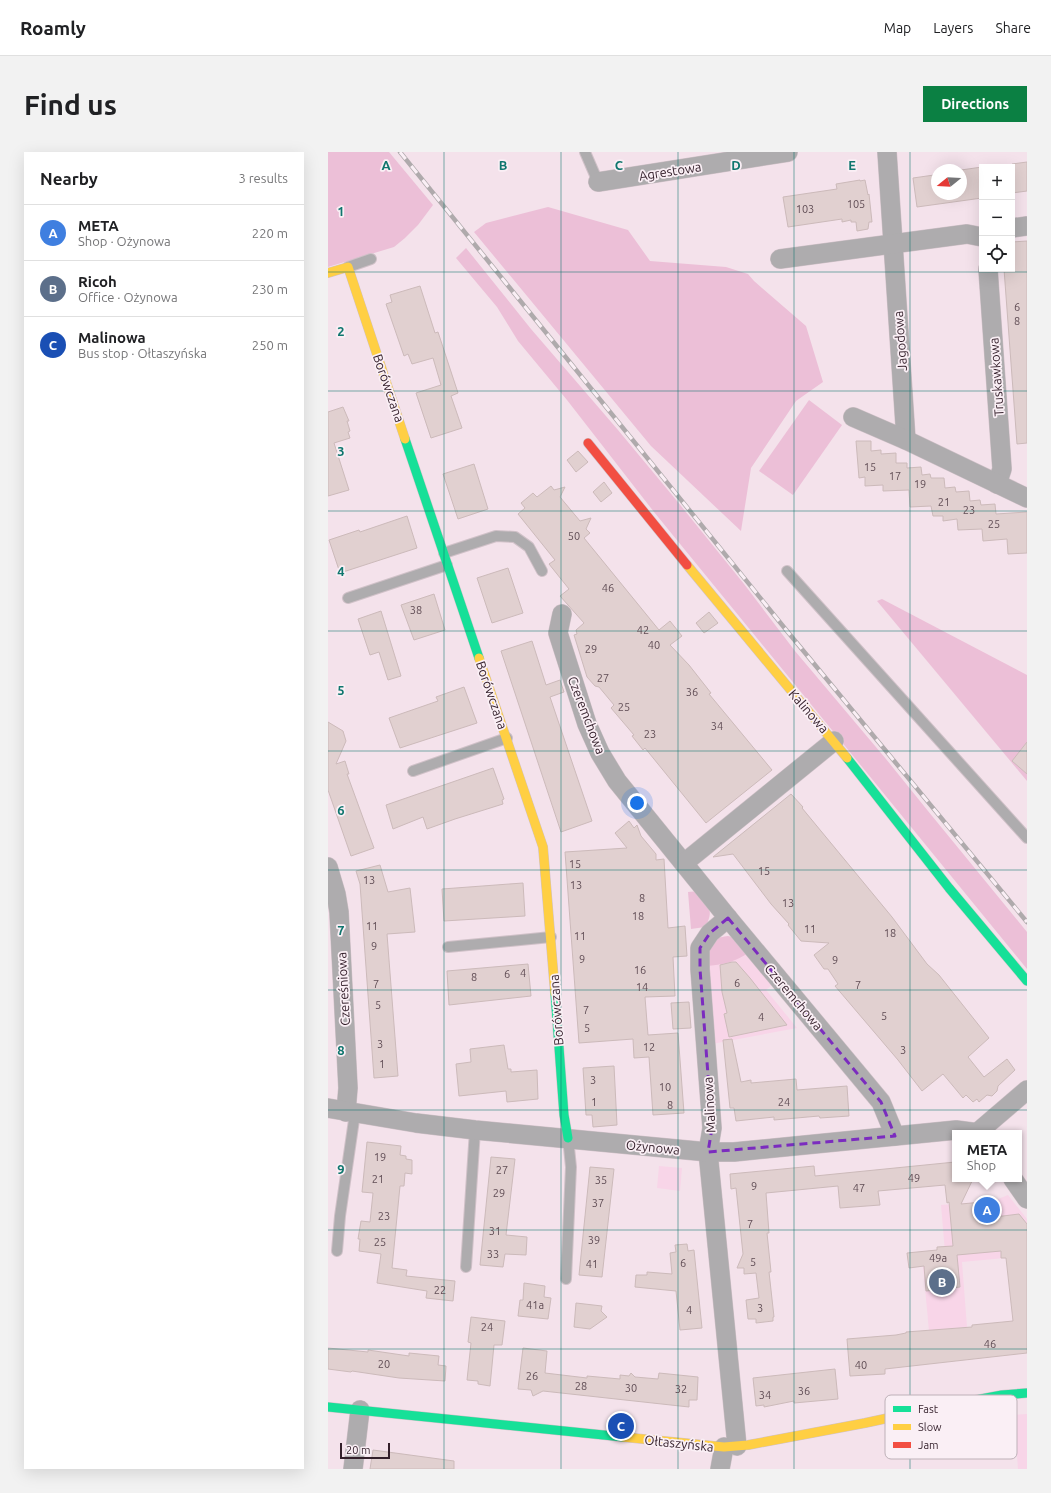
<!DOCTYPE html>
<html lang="en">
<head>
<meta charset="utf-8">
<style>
  body { margin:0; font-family:Ubuntu,sans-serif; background:#f2f2f2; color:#202124 }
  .controls { position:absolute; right:12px; top:12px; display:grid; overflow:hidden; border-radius:0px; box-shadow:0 4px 16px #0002 }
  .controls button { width:36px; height:36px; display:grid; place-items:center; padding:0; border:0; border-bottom:1px solid #e0e0e0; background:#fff; color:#202124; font:20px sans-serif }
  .compass { position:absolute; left:603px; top:12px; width:36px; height:36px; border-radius:50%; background:#fff; box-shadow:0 4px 16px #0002; rotate:252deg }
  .scale { position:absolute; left:12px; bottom:10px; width:50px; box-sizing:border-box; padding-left:4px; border:2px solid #331f2a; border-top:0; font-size:11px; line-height:14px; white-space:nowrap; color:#331f2a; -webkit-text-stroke:3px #faeff5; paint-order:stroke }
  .you { position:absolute; left:309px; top:651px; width:14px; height:14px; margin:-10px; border:3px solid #fff; border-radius:50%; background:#1a73e8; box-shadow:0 0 0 6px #1a73e833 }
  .badge { display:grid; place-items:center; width:26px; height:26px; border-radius:50%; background:#0b8043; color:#fff; font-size:13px; font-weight:700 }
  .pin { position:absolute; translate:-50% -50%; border:2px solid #fff; box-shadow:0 1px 4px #0006 }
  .popup { position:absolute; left:624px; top:978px; width:70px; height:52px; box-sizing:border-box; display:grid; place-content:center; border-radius:0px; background:#fff; filter:drop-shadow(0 1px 3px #0005); font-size:13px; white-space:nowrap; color:#757577 }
  .popup b { font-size:15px; color:#202124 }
  .popup::after { content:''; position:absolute; left:50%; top:100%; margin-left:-8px; border:8px solid transparent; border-top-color:#fff }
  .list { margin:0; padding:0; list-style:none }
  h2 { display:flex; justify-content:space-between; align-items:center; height:52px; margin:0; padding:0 16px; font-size:17px }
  h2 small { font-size:13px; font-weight:400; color:#757577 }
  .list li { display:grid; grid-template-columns:26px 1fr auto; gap:12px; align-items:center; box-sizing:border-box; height:56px; padding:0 16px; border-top:1px solid #e0e0e0 }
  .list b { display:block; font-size:15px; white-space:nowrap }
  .list p { margin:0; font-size:13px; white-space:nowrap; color:#757577 }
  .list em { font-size:13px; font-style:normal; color:#757577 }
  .icon { flex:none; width:22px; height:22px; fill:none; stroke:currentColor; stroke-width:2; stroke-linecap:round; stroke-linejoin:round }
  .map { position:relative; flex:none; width:699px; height:1317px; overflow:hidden; border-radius:0px }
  header { display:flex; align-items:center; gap:24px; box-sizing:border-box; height:56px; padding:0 20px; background:#fff; border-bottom:1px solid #e0e0e0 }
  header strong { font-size:19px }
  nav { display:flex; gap:22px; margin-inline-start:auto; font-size:14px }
  .intro { display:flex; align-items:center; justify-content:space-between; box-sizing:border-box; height:96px; padding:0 24px }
  h1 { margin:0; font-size:28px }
  .button { padding:10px 18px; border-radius:0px; background:#0b8043; color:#fff; font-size:14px; font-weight:700 }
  main { display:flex; gap:24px; padding:0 24px }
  aside { flex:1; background:#fff; border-radius:0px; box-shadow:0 4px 16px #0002 }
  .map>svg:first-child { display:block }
  .built { fill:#f8d5e8 }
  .green { fill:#ecbfd7 }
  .building { fill:#e1d0d0; stroke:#ccbaba }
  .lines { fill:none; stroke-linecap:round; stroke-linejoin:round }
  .lane-casing { stroke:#d0c1c8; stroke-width:12 }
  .street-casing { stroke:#d0c1c8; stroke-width:20 }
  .fast-casing { stroke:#d0c1c8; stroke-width:10 }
  .slow-casing { stroke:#d0c1c8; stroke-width:10 }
  .jam-casing { stroke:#d0c1c8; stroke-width:10 }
  .lane { stroke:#aeacae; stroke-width:10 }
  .street { stroke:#aeacae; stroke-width:19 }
  .fast { stroke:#16e098; stroke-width:9 }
  .slow { stroke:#ffcf43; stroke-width:9 }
  .jam { stroke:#f24e42; stroke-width:9 }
  .rail-casing { stroke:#afaaac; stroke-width:4.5 }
  .rail { stroke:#faeff5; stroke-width:3; stroke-dasharray:9; stroke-linecap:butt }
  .marked { fill:none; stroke:#7b2cbf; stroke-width:3; stroke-dasharray:8 5; stroke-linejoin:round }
  .grid { fill:none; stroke:#0f766e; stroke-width:1; stroke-opacity:0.55 }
  .labels { text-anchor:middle; stroke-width:3.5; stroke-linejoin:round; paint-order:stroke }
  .number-label { font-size:11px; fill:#604d55 }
  .street-label { font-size:13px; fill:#331f2a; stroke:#faeff5 }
  .key { fill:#faeff5; stroke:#beb1b8; stroke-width:1 }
  .key-label { font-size:11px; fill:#331f2a }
  .grid-label { font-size:13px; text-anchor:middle; font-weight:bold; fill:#0f766e; stroke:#faeff5; stroke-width:3.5; stroke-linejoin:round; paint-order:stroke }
</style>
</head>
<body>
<header>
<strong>Roamly</strong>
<nav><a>Map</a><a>Layers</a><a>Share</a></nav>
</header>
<div class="intro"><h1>Find us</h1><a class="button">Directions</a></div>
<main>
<aside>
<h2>Nearby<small>3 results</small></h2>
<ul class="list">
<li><span class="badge" style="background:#3f7fe0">A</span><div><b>META</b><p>Shop · Ożynowa</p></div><em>220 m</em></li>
<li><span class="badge" style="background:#5c6f8a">B</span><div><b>Ricoh</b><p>Office · Ożynowa</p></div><em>230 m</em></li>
<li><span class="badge" style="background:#1a4fb4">C</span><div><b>Malinowa</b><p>Bus stop · Ołtaszyńska</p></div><em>250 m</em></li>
</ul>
</aside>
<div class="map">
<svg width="699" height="1317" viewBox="0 0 699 1317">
  <rect width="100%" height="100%" fill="#f4e2eb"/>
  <g class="built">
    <polygon points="396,784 400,784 446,831 438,838 469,876 384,892 380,795"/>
    <polygon points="331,1014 354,1016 352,1039 329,1036"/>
    <polygon points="680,1043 699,1067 699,1104 634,1110 639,1175 601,1179 595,1114 618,1112 613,1053 665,1049"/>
    <polygon points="699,1262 699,1317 690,1317 686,1263"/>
  </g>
  <g class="green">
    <polygon points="0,0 61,0 105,53 90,73 77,86 66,95 0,115"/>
    <polygon points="220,55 300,78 322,109 398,115 420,122 426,129 478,174 495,230 468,249 423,316 413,379 323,294 146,80 158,71"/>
    <polygon points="138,96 203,177 290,278 349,349 416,432 467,499 558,607 600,659 699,780 699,817 326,360 239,248 190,189 169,155 128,106"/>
    <polygon points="481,248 514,273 465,343 431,319"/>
    <polygon points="554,447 699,523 699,629 549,449"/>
    <path d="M371 739C380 752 387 759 377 775L363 777 360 740Z"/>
    <path d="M400 784 404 785 421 800C408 810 394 813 378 814L380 795 389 786Z"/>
  </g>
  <g class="building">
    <polygon points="699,10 699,39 684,41 684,12"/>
    <polygon points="654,15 654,46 589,55 585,26 606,23 606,22 609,21 609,42 633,42 633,18"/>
    <polygon points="532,28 532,29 537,28 540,43 541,42 544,70 541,70 540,77 529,79 528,70 523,70 523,68 514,70 514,67 460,75 455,45 509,37 508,32"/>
    <polygon points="699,89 699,291 689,292 676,117 684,117 684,90"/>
    <polygon points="92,134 107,181 110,180 130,241 123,244 134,276 103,286 88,241 113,233 105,206 84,212 80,202 76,204 58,152 64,150 62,143"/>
    <polygon points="15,255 21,269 19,269 22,279 20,280 22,286 6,291 21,338 0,344 0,260"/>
    <polygon points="528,289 543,289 543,299 553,298 553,302 568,301 568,311 579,311 579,316 593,315 594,323 602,322 603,326 616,326 617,336 627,335 628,340 641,339 642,349 652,348 653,353 667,352 668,362 699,360 699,401 680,402 679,387 655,389 654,377 630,378 629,367 615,369 615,364 605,364 603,354 582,355 581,338 555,339 555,333 537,334 537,325 531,326"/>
    <polygon points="250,299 260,310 248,320 239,308"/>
    <polygon points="146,312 160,357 130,367 115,322"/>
    <polygon points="276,330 284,341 273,350 265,340"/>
    <polygon points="223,334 226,338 237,335 232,345 252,369 263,366 258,377 262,381 256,386 331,478 342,469 354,484 342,493 361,513 383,541 381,542 444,618 378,671 317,596 315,598 304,584 306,583 283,556 286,553 271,535 267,534 259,525 246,483 249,482 248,478 256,471 232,444 241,437 221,412 227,408 190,362 197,356 193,351 205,341 209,345"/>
    <polygon points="79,364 89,396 12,421 1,388 31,378 32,380"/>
    <polygon points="180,416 195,461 164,471 149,426"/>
    <polygon points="106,442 117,478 86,488 73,453"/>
    <polygon points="53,459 73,524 60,528 51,500 42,503 30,467"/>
    <polygon points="381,460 390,471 376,481 368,471"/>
    <polygon points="204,489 218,533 232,528 236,540 222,545 264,669 233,680 173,499"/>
    <polygon points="136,535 149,571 72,596 61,566 110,549 108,545"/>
    <polygon points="0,570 15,579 18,589 8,612 17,609 21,622 19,622 46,696 23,704 0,638"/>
    <polygon points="699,590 699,622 684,609"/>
    <polygon points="165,616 176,647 174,648 175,652 127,667 99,677 95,665 65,677 58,653"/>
    <polygon points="463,642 475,655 474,656 564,765 599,812 611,823 661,886 640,905 656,925 679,907 687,918 670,934 669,939 664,944 659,943 651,950 649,947 645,950 638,943 635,946 615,922 594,939 570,908 507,834 510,832 500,817 496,817 486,803 501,791 473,789 460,773 461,772 443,752 405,702 385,705"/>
    <polygon points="301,669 306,676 309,673 313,684 328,702 328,708 336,707 340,776 357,774 359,804 345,805 347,844 317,845 320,883 350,881 356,961 325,963 321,905 306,906 305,887 251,891 237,700 299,696 287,681"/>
    <polygon points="52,713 60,740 82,736 87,780 59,782 70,924 46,926 32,732 28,719"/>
    <polygon points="195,731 197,764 116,769 114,737"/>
    <polygon points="404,810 408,810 422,826 459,873 401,885 396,862 399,861 394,840 392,813"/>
    <polygon points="200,812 203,844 121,853 119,819"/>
    <polygon points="361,850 363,876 345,877 343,851"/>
    <polygon points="404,887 413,930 423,928 423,931 468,927 469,938 519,934 521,964 492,966 491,964 446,968 446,965 408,969 406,956 402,956 395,888"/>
    <polygon points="176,893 180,917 183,917 183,920 209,918 210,947 179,950 178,939 131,944 128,912 143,910 142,897"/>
    <polygon points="286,914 289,973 265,975 264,963 258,963 255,916"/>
    <polygon points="39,990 73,994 72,1003 78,1004 78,1007 84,1008 84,1022 77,1021 76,1034 72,1034 64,1116 79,1118 78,1124 127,1129 125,1149 98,1146 99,1139 49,1131 53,1102 31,1099 32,1087 30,1087 33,1069 42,1070 45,1041 34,1040"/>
    <polygon points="163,1005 187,1007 178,1083 199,1085 198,1103 177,1102 175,1115 152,1113"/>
    <polygon points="627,1010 627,1027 645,1027 633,1052 665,1049 667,1065 691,1062 699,1072 699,1201 557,1217 557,1222 522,1224 519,1187 568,1183 578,1181 578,1180 644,1175 644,1173 685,1169 678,1106 673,1106 673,1099 629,1103 632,1135 598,1139 596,1114 581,1116 579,1101 609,1098 609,1095 625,1094 621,1050 619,1051 617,1033 550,1039 552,1053 512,1056 510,1034 438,1041 441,1081 439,1081 443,1120 441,1120 446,1165 445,1165 445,1169 428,1171 428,1167 420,1167 418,1148 431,1146 428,1121 416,1122 416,1116 409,1116 415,1102 408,1036 403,1037 402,1022 486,1014 487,1024"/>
    <polygon points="262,1015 286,1017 274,1125 251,1123"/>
    <polygon points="359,1092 360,1099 366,1098 374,1176 352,1178 348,1139 307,1135 308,1123 319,1123 319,1120 344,1122 342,1101 348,1100 347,1093"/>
    <polygon points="196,1131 217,1134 216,1145 223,1146 220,1167 190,1164 192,1148 195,1148"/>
    <polygon points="248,1151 274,1154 273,1159 279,1165 262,1177 246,1175"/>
    <polygon points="143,1165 177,1169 174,1193 166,1193 162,1234 150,1232 150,1229 139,1228 143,1191 140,1190"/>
    <polygon points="0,1196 40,1200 40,1198 81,1204 81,1201 111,1204 110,1213 118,1214 117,1229 71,1226 24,1219 23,1220 0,1217"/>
    <polygon points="195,1196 219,1199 217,1221 259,1226 259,1224 292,1227 292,1223 301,1224 303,1221 307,1225 330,1227 331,1221 370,1225 369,1248 361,1248 361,1255 215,1239 205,1244 203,1238 190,1237"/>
    <polygon points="507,1217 510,1247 466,1251 466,1249 436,1255 436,1253 428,1254 425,1226"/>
    <polygon points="45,1298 126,1309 126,1317 42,1317"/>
  </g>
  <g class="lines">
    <defs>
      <g id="lane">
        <polyline points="257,0 270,30"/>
        <polyline points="20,115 43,107"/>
        <polyline points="116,401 168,384 187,385 201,395 214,419"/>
        <polyline points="459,419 699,686"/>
        <polyline points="20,446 119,413"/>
        <polyline points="85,619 179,586"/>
        <polyline points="120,795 223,785"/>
        <polyline points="9,1099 12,1064 27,961"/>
        <polyline points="138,1115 147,978"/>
        <polyline points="238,1127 243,1015 240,986"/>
      </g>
      <g id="street">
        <polyline points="559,0 578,288"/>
        <polyline points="270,30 460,0"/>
        <polyline points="684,76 699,74"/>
        <polyline points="452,107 639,82 654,85"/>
        <polyline points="660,117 674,317 669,332"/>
        <polyline points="525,265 578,288 699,346"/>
        <polyline points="234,462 230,481 259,572 272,601 289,629 400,766 553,950 567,984"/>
        <polyline points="356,711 506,589"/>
        <polyline points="0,715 8,742 11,760 20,936 18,960"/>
        <polyline points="400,766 382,781 372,796 372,817 384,976 380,1000 409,1294"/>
        <polyline points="0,956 88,971 147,978 380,1000 406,1000 628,978 651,981"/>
        <polyline points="650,980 699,938"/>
        <polyline points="685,1027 699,1047"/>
        <polyline points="25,1317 32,1258"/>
        <polyline points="392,1317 396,1295"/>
      </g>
      <g id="fast">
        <polyline points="77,287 151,506"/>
        <polyline points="519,606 621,736 699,829"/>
        <polyline points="227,841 236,963 240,986"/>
        <polyline points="621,1253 674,1243 699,1241"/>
        <polyline points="0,1255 295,1285"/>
      </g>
      <g id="slow">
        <polyline points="0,121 20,115 77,287"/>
        <polyline points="359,413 519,606"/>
        <polyline points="151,506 215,695 227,841"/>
        <polyline points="295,1285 396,1295 420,1293 537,1271 621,1253"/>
      </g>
      <polyline id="jam" points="260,291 359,413"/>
    </defs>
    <use href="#lane" class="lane-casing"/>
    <use href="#street" class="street-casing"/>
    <use href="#fast" class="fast-casing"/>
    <use href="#slow" class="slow-casing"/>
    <use href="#jam" class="jam-casing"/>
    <use href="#lane" class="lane"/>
    <use href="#street" class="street"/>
    <use href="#fast" class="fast"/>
    <use href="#slow" class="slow"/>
    <use href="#jam" class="jam"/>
    <defs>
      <polyline id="rail" points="72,0 459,479 699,770"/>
    </defs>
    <use href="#rail" class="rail-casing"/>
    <use href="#rail" class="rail"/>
  </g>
  <path class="marked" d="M400 766 553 950 567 984 380 1000 384 976 372 817V796L382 781Z"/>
  <path class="grid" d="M116 0V1317M233 0V1317M350 0V1317M466 0V1317M582 0V1317M0 120H699M0 239H699M0 359H699M0 479H699M0 599H699M0 718H699M0 838H699M0 958H699M0 1078H699M0 1197H699"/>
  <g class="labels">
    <g class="number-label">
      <text x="528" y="56">105</text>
      <text x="477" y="61">103</text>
      <text x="689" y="159">6</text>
      <text x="689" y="173">8</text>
      <text x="542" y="319">15</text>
      <text x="567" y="328">17</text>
      <text x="592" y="336">19</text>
      <text x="616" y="354">21</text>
      <text x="641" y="362">23</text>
      <text x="666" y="376">25</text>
      <text x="246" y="388">50</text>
      <text x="280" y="440">46</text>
      <text x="88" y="462">38</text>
      <text x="315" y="482">42</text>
      <text x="326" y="497">40</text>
      <text x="263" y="501">29</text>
      <text x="275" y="530">27</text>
      <text x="364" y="544">36</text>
      <text x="296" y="559">25</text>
      <text x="389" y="578">34</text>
      <text x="322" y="586">23</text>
      <text x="247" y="716">15</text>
      <text x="436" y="723">15</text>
      <text x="41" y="732">13</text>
      <text x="248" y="737">13</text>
      <text x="314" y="750">8</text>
      <text x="460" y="755">13</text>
      <text x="310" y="768">18</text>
      <text x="44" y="778">11</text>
      <text x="482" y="781">11</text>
      <text x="562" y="785">18</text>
      <text x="252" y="788">11</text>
      <text x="46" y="798">9</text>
      <text x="254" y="811">9</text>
      <text x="507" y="812">9</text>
      <text x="312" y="822">16</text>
      <text x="195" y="825">4</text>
      <text x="179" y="826">6</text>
      <text x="146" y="829">8</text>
      <text x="409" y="835">6</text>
      <text x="48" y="836">7</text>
      <text x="530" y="837">7</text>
      <text x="314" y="839">14</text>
      <text x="50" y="857">5</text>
      <text x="258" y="862">7</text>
      <text x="556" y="868">5</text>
      <text x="433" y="869">4</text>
      <text x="259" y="880">5</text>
      <text x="52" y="896">3</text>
      <text x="321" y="899">12</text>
      <text x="575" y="902">3</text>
      <text x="54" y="916">1</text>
      <text x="265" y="932">3</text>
      <text x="337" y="939">10</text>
      <text x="266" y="954">1</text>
      <text x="456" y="954">24</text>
      <text x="342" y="957">8</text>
      <text x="52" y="1009">19</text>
      <text x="174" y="1022">27</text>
      <text x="586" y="1030">49</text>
      <text x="50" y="1031">21</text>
      <text x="273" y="1032">35</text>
      <text x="426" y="1038">9</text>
      <text x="531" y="1040">47</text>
      <text x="171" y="1045">29</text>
      <text x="270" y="1055">37</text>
      <text x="56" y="1068">23</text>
      <text x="422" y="1076">7</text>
      <text x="167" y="1083">31</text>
      <text x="266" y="1092">39</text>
      <text x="52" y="1094">25</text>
      <text x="165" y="1106">33</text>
      <text x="610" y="1110">49a</text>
      <text x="425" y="1114">5</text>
      <text x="355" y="1115">6</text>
      <text x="264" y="1116">41</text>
      <text x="112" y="1142">22</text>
      <text x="207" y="1157">41a</text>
      <text x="432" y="1160">3</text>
      <text x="361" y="1162">4</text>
      <text x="159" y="1179">24</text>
      <text x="662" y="1196">46</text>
      <text x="56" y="1216">20</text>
      <text x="533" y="1217">40</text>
      <text x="204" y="1228">26</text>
      <text x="253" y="1238">28</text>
      <text x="303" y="1240">30</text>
      <text x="353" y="1241">32</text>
      <text x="476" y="1243">36</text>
      <text x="437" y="1247">34</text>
    </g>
    <g class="street-label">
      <text transform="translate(342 19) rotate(-9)" y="5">Agrestowa</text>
      <text transform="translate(572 189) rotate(-94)" y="5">Jagodowa</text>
      <text transform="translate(668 225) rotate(-94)" y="5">Truskawkowa</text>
      <text transform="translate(61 236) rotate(71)" y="5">Borówczana</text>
      <text transform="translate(164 543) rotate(71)" y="5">Borówczana</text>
      <text transform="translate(481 559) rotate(49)" y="5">Kalinowa</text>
      <text transform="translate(259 563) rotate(69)" y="5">Czeremchowa</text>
      <text transform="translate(15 837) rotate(-93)" y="5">Czereśniowa</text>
      <text transform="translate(466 845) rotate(50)" y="5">Czeremchowa</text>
      <text transform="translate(228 858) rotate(-94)" y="5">Borówczana</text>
      <text transform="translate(381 953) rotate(-93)" y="5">Malinowa</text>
      <text transform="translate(325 995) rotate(6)" y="5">Ożynowa</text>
      <text transform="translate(351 1291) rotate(6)" y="5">Ołtaszyńska</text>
    </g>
  </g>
  <rect x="557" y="1243" width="132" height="64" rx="6" class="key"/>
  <rect x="565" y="1254" width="18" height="6" fill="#16e098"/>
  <rect x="565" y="1272" width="18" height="6" fill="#ffcf43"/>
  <rect x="565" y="1290" width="18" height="6" fill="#f24e42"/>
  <g class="key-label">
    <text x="590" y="1261">Fast</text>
    <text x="590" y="1279">Slow</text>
    <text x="590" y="1297">Jam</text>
  </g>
  <g class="grid-label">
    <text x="58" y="18">A</text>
    <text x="175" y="18">B</text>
    <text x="291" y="18">C</text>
    <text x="408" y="18">D</text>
    <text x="524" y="18">E</text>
    <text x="13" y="64">1</text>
    <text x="13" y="184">2</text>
    <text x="13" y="304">3</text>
    <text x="13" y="424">4</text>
    <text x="13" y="543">5</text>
    <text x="13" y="663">6</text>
    <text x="13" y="783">7</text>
    <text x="13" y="903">8</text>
    <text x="13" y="1022">9</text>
  </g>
</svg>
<div class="controls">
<button>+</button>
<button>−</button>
<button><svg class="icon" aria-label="locate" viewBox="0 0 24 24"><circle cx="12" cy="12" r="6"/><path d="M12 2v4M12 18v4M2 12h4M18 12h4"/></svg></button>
</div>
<svg class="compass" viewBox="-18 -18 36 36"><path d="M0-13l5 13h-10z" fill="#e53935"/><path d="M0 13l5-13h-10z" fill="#757577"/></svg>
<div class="scale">20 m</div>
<div class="you"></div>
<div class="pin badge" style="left:659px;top:1058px;background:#3f7fe0">A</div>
<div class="popup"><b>META</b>Shop</div>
<div class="pin badge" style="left:614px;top:1130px;background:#5c6f8a">B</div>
<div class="pin badge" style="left:293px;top:1274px;background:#1a4fb4">C</div>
</div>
</main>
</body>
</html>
